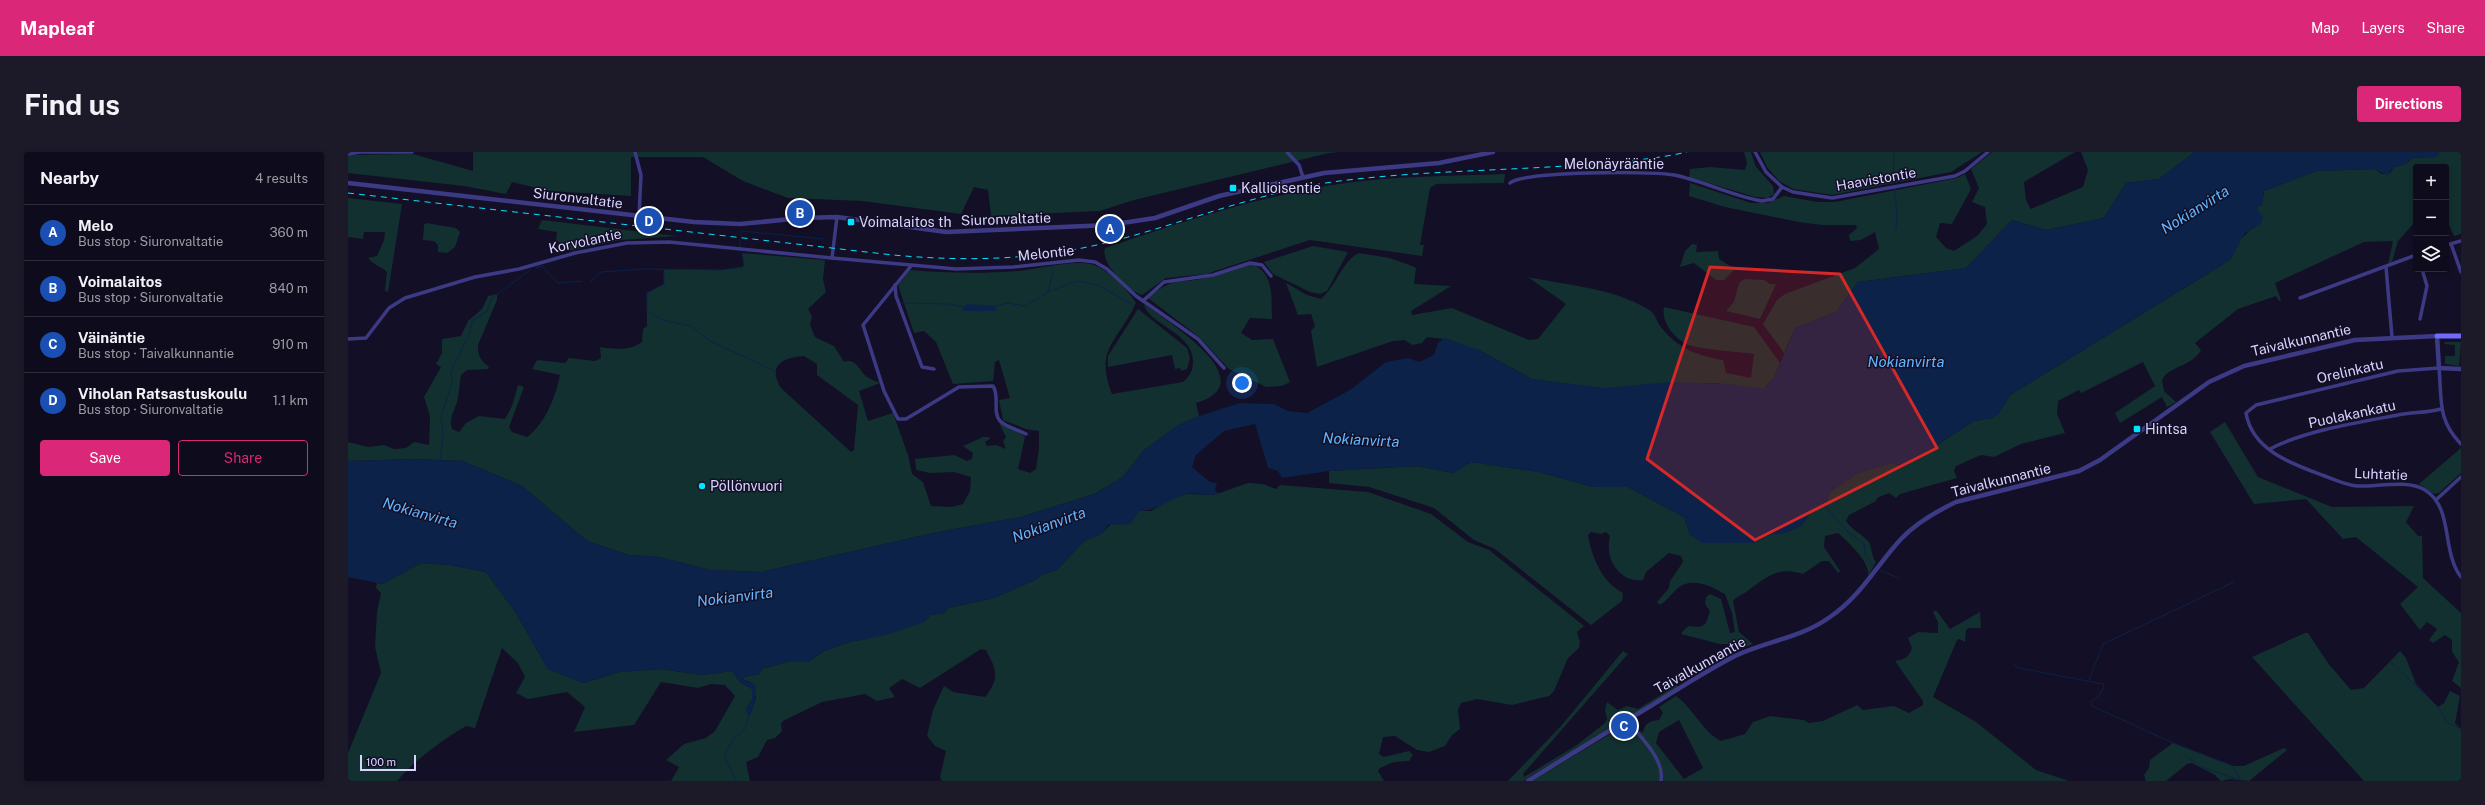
<!DOCTYPE html>
<html lang="en">
<head>
<meta charset="utf-8">
<style>
  body { margin:0; font-family:"Public Sans",sans-serif; background:#1c1929; color:#f1f3f6 }
  .controls { position:absolute; right:12px; top:12px; display:grid; overflow:hidden; border-radius:4px; box-shadow:0 2px 6px #0003 }
  .controls button { width:36px; height:36px; display:grid; place-items:center; padding:0; border:0; border-bottom:1px solid #2e2b3b; background:#0e0b1c; color:#f1f3f6; font:20px sans-serif }
  .scale { position:absolute; left:12px; bottom:10px; width:56px; box-sizing:border-box; padding-left:4px; border:2px solid #d9d4ff; border-top:0; font-size:11px; line-height:14px; white-space:nowrap; color:#d9d4ff; -webkit-text-stroke:3px #130f26; paint-order:stroke }
  .you { position:absolute; left:894px; top:231px; width:14px; height:14px; margin:-10px; border:3px solid #fff; border-radius:50%; background:#1a73e8; box-shadow:0 0 0 6px #1a73e833 }
  .badge { display:grid; place-items:center; width:26px; height:26px; border-radius:50%; background:#db2777; color:#fff; font-size:13px; font-weight:700 }
  .pin { position:absolute; translate:-50% -50%; border:2px solid #fff; box-shadow:0 1px 4px #0006 }
  .list { margin:0; padding:0; list-style:none }
  h2 { display:flex; justify-content:space-between; align-items:center; height:52px; margin:0; padding:0 16px; font-size:17px }
  h2 small { font-size:13px; font-weight:400; color:#9b9ba3 }
  .list li { display:grid; grid-template-columns:26px 1fr auto; gap:12px; align-items:center; box-sizing:border-box; height:56px; padding:0 16px; border-top:1px solid #2e2b3b }
  .list b { display:block; font-size:15px; white-space:nowrap }
  .list p { margin:0; font-size:13px; white-space:nowrap; color:#9b9ba3 }
  .list em { font-size:13px; font-style:normal; color:#9b9ba3 }
  .actions { display:flex; gap:8px; padding:12px 16px }
  .actions a { flex:1; padding:9px 0; border:1px solid #db2777; border-radius:4px; text-align:center; font-size:14px; color:#db2777 }
  .actions .main { background:#db2777; color:#fff }
  .icon { flex:none; width:22px; height:22px; fill:none; stroke:currentColor; stroke-width:2; stroke-linecap:round; stroke-linejoin:round }
  .map { position:relative; flex:none; width:2113px; height:629px; overflow:hidden; border-radius:4px }
  header { display:flex; align-items:center; gap:24px; box-sizing:border-box; height:56px; padding:0 20px; background:#db2777; color:#fff }
  header strong { font-size:19px }
  nav { display:flex; gap:22px; margin-inline-start:auto; font-size:14px }
  .intro { display:flex; align-items:center; justify-content:space-between; box-sizing:border-box; height:96px; padding:0 24px }
  h1 { margin:0; font-size:28px }
  .button { padding:10px 18px; border-radius:4px; background:#db2777; color:#fff; font-size:14px; font-weight:700 }
  main { display:flex; gap:24px; padding:0 24px }
  aside { flex:1; background:#0e0b1c; border-radius:4px; box-shadow:0 2px 6px #0003 }
  .map>svg:first-child { display:block }
  .green { fill:#12302f; fill-rule:evenodd }
  .water { fill:#0c2248 }
  .lines { fill:none; stroke-linecap:round; stroke-linejoin:round }
  .stream { stroke:#0c2248; stroke-width:1 }
  .minor { stroke:#3d3a85; stroke-width:3.5 }
  .tertiary { stroke:#3d3a85; stroke-width:4.5 }
  .secondary { stroke:#6f6bff; stroke-width:5 }
  .rail { stroke:#00e5ff; stroke-width:1; stroke-dasharray:6 5; stroke-linecap:butt }
  .marked { fill:#d62828; fill-opacity:0.2; stroke:#d62828; stroke-width:3; stroke-linejoin:round }
  .poi-dot { fill:#00e5ff; stroke:#130f26; stroke-width:1.5 }
  .labels { text-anchor:middle; stroke-width:3; stroke-linejoin:round; paint-order:stroke }
  .street-label { font-size:14px; fill:#d9d4ff; stroke:#130f26 }
  .poi-label { font-size:14px; fill:#d9d4ff; stroke:#130f26; text-anchor:start }
  .water-label { font-size:15px; font-style:italic; fill:#62b6ff; stroke:#130f26 }
</style>
</head>
<body>
<header>
<strong>Mapleaf</strong>
<nav><a>Map</a><a>Layers</a><a>Share</a></nav>
</header>
<div class="intro"><h1>Find us</h1><a class="button">Directions</a></div>
<main>
<aside>
<h2>Nearby<small>4 results</small></h2>
<ul class="list">
<li><span class="badge" style="background:#1a4fb4">A</span><div><b>Melo</b><p>Bus stop · Siuronvaltatie</p></div><em>360 m</em></li>
<li><span class="badge" style="background:#1a4fb4">B</span><div><b>Voimalaitos</b><p>Bus stop · Siuronvaltatie</p></div><em>840 m</em></li>
<li><span class="badge" style="background:#1a4fb4">C</span><div><b>Väinäntie</b><p>Bus stop · Taivalkunnantie</p></div><em>910 m</em></li>
<li><span class="badge" style="background:#1a4fb4">D</span><div><b>Viholan Ratsastuskoulu</b><p>Bus stop · Siuronvaltatie</p></div><em>1.1 km</em></li>
</ul>
<div class="actions"><a class="main">Save</a><a>Share</a></div>
</aside>
<div class="map">
<svg width="2113" height="629" viewBox="0 0 2113 629">
  <rect width="100%" height="100%" fill="#130f26"/>
  <g class="green">
    <polygon points="125,0 992,0 981,1 786,48 752,59 643,64 640,38 626,35 613,62 514,49 440,46 395,29 355,5 283,5 283,44 201,39 164,30 158,42 116,34 0,21 0,3 65,2 125,19"/>
    <polygon points="1396,0 1403,0 1408,15 1425,34 1426,42 1420,46 1407,45 1341,25 1342,17 1362,15 1397,18 1399,11"/>
    <polygon points="1412,0 1634,0 1603,20 1484,43 1445,37 1431,29 1419,15"/>
    <polygon points="1644,0 1727,0 1676,30 1678,48 1683,57 1735,35 1740,18 1733,0 1847,0 1811,27 1778,31 1756,66 1698,78 1664,68 1618,116 1510,130 1488,160 1447,176 1436,201 1415,172 1429,148 1437,142 1507,116 1531,97 1527,80 1513,88 1502,89 1501,83 1509,76 1508,73 1474,73 1451,70 1377,55 1341,44 1342,31 1403,51 1420,51 1436,44 1470,50 1487,50 1609,26 1617,22 1623,37 1604,72 1592,71 1588,85 1598,96 1606,99 1629,84 1639,72 1637,55 1624,50 1631,36 1623,17"/>
    <path d="M2091 0H2113V82L2106 84 2098 66V15H2068V69L2050 89 2044 110 2040 112 2045 89 2016 90 1927 131 1933 148 1931 149 1928 144 1890 157 1847 191 1853 198C1844 215 1822 213 1814 228L1816 239 1828 250 1819 255 1814 245 1772 271 1767 261 1807 234 1795 210 1733 241 1731 238 1710 249 1709 262 1717 281 1673 292 1646 305 1633 303 1608 314 1606 319 1609 326 1552 342 1548 346 1541 341 1529 346 1528 349 1501 363 1498 369C1504 378 1511 380 1519 388 1525 393 1522 403 1528 410L1520 424C1523 411 1500 390 1490 381L1477 384 1476 395 1492 419 1490 421 1481 409H1474L1455 422C1429 414 1419 425 1398 440 1394 443 1389 444 1385 449L1391 480 1405 492 1390 498V495L1387 492H1372L1333 482C1342 469 1342 477 1354 474L1358 471 1362 459 1357 452 1358 445 1362 442 1373 447 1382 481 1387 480 1384 461 1377 442C1361 433 1340 423 1326 440 1321 445 1318 449 1312 453L1309 450 1321 436 1322 429 1335 410 1333 404 1321 401 1298 420 1295 428C1271 431 1256 406 1262 384L1258 380 1253 382 1243 380 1240 383C1244 406 1254 430 1275 441L1274 449 1243 473 1147 397 1126 388 1086 356 1021 335 981 331V319L1069 314 1105 321 1123 310 1191 320 1245 335H1280L1336 365 1342 383 1405 391 1423 382 1437 381 1454 373 1464 358 1477 354 1482 340 1509 321 1543 311 1551 313 1583 297 1626 269 1644 266 1651 261 1662 243 1882 108 1892 88 1905 75 1912 64 1908 55 1914 53 1916 39 1968 19 2027 17 2034 22 2042 21 2046 15 2058 12 2065 6 2088 5Z"/>
    <path d="M1157 22 1156 31 1088 32 1082 36 1072 93H1076L1074 104 962 88 858 122 818 126 794 143C780 139 752 111 757 96 832 71 906 46 984 33 1041 24 1099 24 1157 22Z"/>
    <path d="M0 46 54 52 40 140 37 139 39 120C33 114 25 113 20 106L29 104 36 88 37 80H16L15 87 0 85Z"/>
    <polygon points="194,68 329,84 273,88 220,99 213,91 208,89 209,80 190,77"/>
    <polygon points="78,71 108,76 112,80 107,95 99,101 90,100 90,93 86,89 75,88 76,73"/>
    <polygon points="1344,92 1349,93 1348,100 1370,99 1371,107 1385,116 1385,119 1376,128 1368,128 1346,111 1332,115 1337,99"/>
    <polygon points="965,94 1000,100 979,139 972,142 962,140 925,122 916,110"/>
    <path d="M394 101 477 108 475 127 478 140 460 157 464 165 462 173 467 185 486 194 496 210C509 205 510 218 518 224 521 227 528 229 532 231L511 239 520 269 545 261 560 303 564 322 575 330 583 354 603 355 615 352 622 339 623 325 606 320 582 321 568 318 567 307 606 303 619 309 624 307 625 301 615 294 635 285H641L642 287 637 290 639 294 648 293 658 297 655 289 658 285 651 271 671 279 677 285 670 317 682 321 688 317 691 296V279L678 277 655 268 651 248 662 246 651 208 647 210 645 229 605 232 588 190 576 179 566 181 550 133 562 118C599 121 633 122 670 119 689 117 725 108 742 112 759 115 780 138 788 151 770 190 746 196 764 242L835 230C842 224 845 219 845 209 845 180 799 172 796 152 820 170 918 230 848 251L851 264 829 274 795 299 775 325 746 342 673 365 590 380 413 420 363 418 311 405 280 403 239 389 174 334 115 309 66 307 0 309V290L20 295 36 293 46 297 58 296 66 290 81 293 82 264 76 245 93 215 88 212 94 201V187L113 184 120 169 134 157 140 144 149 142V148L130 193C130 204 132 208 141 215L140 217 119 218 113 223C112 230 111 238 110 246 108 257 100 265 104 277L111 280 118 271 131 264 157 267 164 254 170 233 176 235 161 275 164 280 179 285C197 272 208 244 212 223L184 217 189 208 217 211 221 206 247 209 253 206 252 195C266 197 282 199 294 190L295 177 299 174V141L316 132V117L374 118 394 115 396 114ZM456 204 469 212V223L510 253 506 298 503 300 433 236C419 214 435 205 456 204Z"/>
    <path d="M1011 101 1042 106 1064 114 1068 116 1066 132 1103 134 1063 159 1064 163 1104 156 1181 188 1190 187 1218 152 1180 125C1218 133 1264 136 1298 156 1309 162 1307 168 1313 175 1329 196 1350 204 1375 208L1378 221 1403 226 1406 202C1392 200 1348 197 1338 192 1325 185 1313 169 1316 155L1406 175 1432 211 1426 226 1415 237 1367 231 1260 237 1184 227 1131 198 1108 192 1103 188 1079 185 1074 191 1064 193 1057 188 1045 189 969 215 963 179 967 174 963 162 950 163 938 131 959 143 973 147C989 133 994 109 1011 101Z"/>
    <path d="M903 112C927 120 923 146 924 167L902 166 893 181 904 188 925 187 942 230 934 234 918 235 881 217 851 185 800 146C827 123 831 133 861 125 875 122 889 116 903 112Z"/>
    <polygon points="1396,127 1416,128 1422,132 1428,132 1412,167 1378,159 1386,150 1391,131"/>
    <polygon points="790,157 839,196 842,206 839,217 833,219 832,216 827,217 824,203 760,215 760,204"/>
    <polygon points="2097,190 2113,190 2111,214 2097,212 2097,204 2107,204 2107,193 2096,192"/>
    <polygon points="1877,270 1910,325 1984,355 2066,354 2058,370 2070,384 2074,384 2075,426 2113,461 2113,536 2104,529 2111,510 2104,500 2104,488 2097,483 2085,491 2081,488 2089,477 2079,470 2072,478 2052,452 2070,435 2008,385 1995,387 1958,347 1906,352 1862,280"/>
    <polygon points="2113,296 2113,321 2091,341 2086,342 2071,332"/>
    <path d="M900 331 915 332 928 337 932 333 1020 340 1083 362 1120 390 1141 398 1236 474 1229 480 1232 490 1231 496 1220 506 1206 539 1201 544 1164 553 1129 547 1113 551 1110 558 1112 577 1104 583 1097 594 1081 600 1069 598 1047 584 1035 585 1031 602 1036 605 1061 599 1065 603 1061 609 1046 610 1032 616 1030 619 1036 629H594L592 625 598 599 587 594 579 584 585 558 596 534 605 540 637 545C652 525 649 519 638 498L633 497 572 536 554 527 541 536 547 545 529 549 517 542 474 550 435 569 433 572 434 579 427 586 419 588 410 605 398 610 402 629H323L331 615 318 608 336 592 358 586 367 579 387 544 377 533 363 532 350 536 313 530 286 573 226 580 237 555 219 540 180 547 168 541 177 525 170 511 154 496 127 576 118 574C93 589 68 607 49 629H0V601L33 521 27 495 29 460 33 441 28 436 29 431 35 432 73 411 102 413 138 420 168 461 200 517 236 531 271 520 314 517 353 523 384 519 392 530 404 537V547L398 557 402 563 408 546 405 531 396 528V525L412 522 413 517 439 510H460L476 499 502 490 518 487 583 463 596 461 600 456 646 446 687 428 695 422 709 418 736 389 753 382 764 371 778 372 791 359H803L825 346 840 342 866 343Z"/>
    <path d="M1588 458 1602 477 1632 460 1633 476H1621L1618 478 1617 490 1611 487 1609 488 1585 545 1628 570 1688 618 1721 629H1184L1267 579 1279 575 1295 580C1297 571 1302 569 1311 568L1315 561 1311 555 1328 544C1346 557 1353 578 1373 589L1397 582 1405 570 1422 564 1456 568 1461 571 1475 569 1509 553 1515 558 1546 554 1561 561 1575 553V549L1547 509C1557 507 1561 505 1564 496L1560 486 1570 480 1590 481V470L1585 460ZM1331 568 1355 616 1336 627 1308 591 1311 580Z"/>
    <polygon points="1957,481 1960,481 1980,511 2003,538 2016,536 2052,499 2058,506 2068,532 2090,555 2096,551 2102,539 2112,544 2107,571 2113,577 2113,629 2016,629 1904,505"/>
    <polygon points="1275,499 1280,502 1175,622 1176,625 1229,593 1257,571 1259,567 1257,558 1259,550 1270,558 1279,554 1290,557 1329,533 1330,536 1175,629 1160,629 1213,574"/>
    <polygon points="1825,591 1885,614 1896,614 1936,596 1939,598 1901,629 1882,627 1873,629 1867,623 1844,611 1839,612 1818,629 1798,629 1796,623 1801,616 1802,608"/>
  </g>
  <g class="water">
    <path d="M1847 0H2091L2088 5 2065 6 2058 12 2046 15 2039 23 2027 17 1968 19 1916 39 1914 53 1908 55 1915 66 1913 72 1897 81 1882 108 1662 243 1651 261 1644 266 1626 269 1583 297 1551 313 1543 311 1509 322 1482 340 1477 354 1464 358 1454 373 1437 381 1423 382 1405 391H1354L1342 383 1336 365 1280 335H1245L1191 320 1123 310 1105 321 1069 314 981 319 934 326 930 319 920 316 907 272 876 279 848 303 844 315 862 330 869 331 867 339 871 341C861 346 851 340 840 342 822 346 810 359 791 359L783 372 760 373 754 382 736 389 709 418 695 422 687 428 646 446 600 456 596 461 583 463 577 470 538 483 502 490 476 499 460 510H439L413 517 412 522 396 525V528C399 530 403 530 405 531 412 536 404 561 400 565L398 557 404 547V537L392 530 384 519 353 523 314 517 271 520 236 531 200 517 168 461 138 420 102 413 73 411 35 432 0 425V309L66 307 115 309 174 334 239 389 280 403 311 405 363 418 413 420 590 380 673 365 746 342 775 325 795 299 808 289 829 274 851 264 892 251 926 252 940 259 959 261 1002 238 1038 210 1060 206 1071 210 1086 203 1090 191 1096 186 1131 198 1184 227 1256 236 1323 230 1379 232 1415 237 1426 226 1447 176 1488 160 1510 130 1618 116 1664 68 1698 78 1756 66 1778 31 1811 27Z"/>
    <polygon points="620,152 647,154 648,159 615,159 615,155"/>
  </g>
  <g class="lines">
    <g class="stream">
      <polyline points="1545,32 1546,0"/>
      <polyline points="1546,36 1549,60 1548,77"/>
      <polyline points="393,83 393,79 476,87"/>
      <polyline points="392,88 392,95"/>
      <polyline points="188,116 194,114 210,131 234,129"/>
      <polyline points="316,117 316,132 299,141 299,159 314,168 343,174 362,189 427,219"/>
      <polyline points="242,130 253,120 297,117 374,118 394,115 396,114 394,101"/>
      <polyline points="700,140 729,129 749,133 786,153"/>
      <polyline points="554,151 601,152 615,155"/>
      <polyline points="647,154 660,151 677,154 700,140 705,118"/>
      <polyline points="92,309 95,282 93,264 104,231 103,220 123,178 124,169 139,159 144,146 182,118"/>
      <polyline points="1477,354 1498,378 1516,392 1517,403 1526,415"/>
      <polyline points="1533,419 1551,426"/>
      <polyline points="2042,509 2090,555 2099,570 2113,577"/>
      <polyline points="1666,512 1671,516 1755,532 1756,535 1750,545 1743,549 1744,554 1825,591 1885,614 1893,629"/>
      <polyline points="1741,528 1755,492 1886,430"/>
      <polyline points="1839,605 1854,615 1891,628"/>
      <polyline points="388,629 376,603 385,588 397,577 400,565"/>
    </g>
    <g class="minor">
      <polyline points="13,0 64,0"/>
      <polyline points="287,0 293,23 291,64"/>
      <polyline points="939,0 951,13 955,25"/>
      <polyline points="1407,0 1418,20 1434,35 1445,40 1484,46 1607,24 1617,19 1640,0"/>
      <polyline points="0,2 12,0"/>
      <path d="M1162 31C1176 19 1303 19 1326 23 1356 29 1384 44 1414 49L1425 47 1434 35"/>
      <polyline points="2103,92 2113,120"/>
      <polyline points="2098,93 2113,89"/>
      <polyline points="484,106 608,117 665,115 731,108 747,110 759,117 788,144 850,187 876,216"/>
      <path d="M563 114 515 173 536 239 550 267H558L611 235 645 234C652 244 644 260 652 269 658 275 671 278 678 282"/>
      <polyline points="2038,115 2044,185"/>
      <polyline points="547,133 548,144 574,215 586,217"/>
      <polyline points="1952,146 2068,103"/>
      <polyline points="796,148 816,130 865,123 902,111 914,113 923,124"/>
      <polyline points="2072,167 2079,134 2074,117"/>
      <polyline points="0,187 18,186 41,156 57,146 127,125 171,117 227,101 279,91 321,90 484,106 489,65"/>
      <path d="M2113 292C2089 268 2094 247 2091 216L2050 219 1908 253 1898 261C1904 298 1944 312 1974 323 1985 327 1997 333 2009 334 2029 335 2059 327 2077 338 2106 356 2093 399 2113 425"/>
      <path d="M1922 297C1955 279 2012 270 2050 263 2064 260 2079 261 2093 257"/>
      <polyline points="2089,347 2113,325"/>
      <path d="M1279 568C1291 584 1317 607 1313 629"/>
    </g>
    <g class="tertiary">
      <polyline points="0,31 346,70 392,72 454,66 489,65 598,80 761,73 807,66 871,44 976,21 1091,11 1145,0"/>
      <path d="M1180 629C1220 604 1261 579 1301 555 1330 537 1358 519 1387 504 1418 489 1453 486 1482 465 1513 444 1528 414 1553 387 1568 371 1587 360 1608 350L1731 319 1752 308 1861 230 1896 214 2007 188 2089 184 2091 216 2113 217"/>
    </g>
    <polyline class="secondary" points="2089,184 2113,184"/>
    <path class="rail" d="M0 41 545 103C622 110 694 108 769 88 841 69 910 41 984 30 1066 19 1149 19 1231 13 1267 10 1304 8 1339 0"/>
  </g>
  <path class="marked" d="M1362 115 1492 122 1589 296 1407 388 1299 307Z"/>
  <g class="poi-dot">
    <rect x="881" y="32" width="8" height="8" rx="2"/>
    <rect x="499" y="66" width="8" height="8" rx="2"/>
    <rect x="1785" y="273" width="8" height="8" rx="2"/>
    <circle cx="354" cy="334" r="4"/>
  </g>
  <g class="labels">
    <g class="street-label">
      <text x="1266" y="17">Melonäyrääntie</text>
      <text transform="translate(1528 27) rotate(-10)" y="5">Haavistontie</text>
      <text transform="translate(230 46) rotate(7)" y="5">Siuronvaltatie</text>
      <text transform="translate(658 67) rotate(-2)" y="5">Siuronvaltatie</text>
      <text transform="translate(237 89) rotate(-12)" y="5">Korvolantie</text>
      <text transform="translate(698 101) rotate(-6)" y="5">Melontie</text>
      <text transform="translate(1953 188) rotate(-13)" y="5">Taivalkunnantie</text>
      <text transform="translate(2002 219) rotate(-13)" y="5">Orelinkatu</text>
      <text transform="translate(2004 262) rotate(-12)" y="5">Puolakankatu</text>
      <text transform="translate(2033 322) rotate(2)" y="5">Luhtatie</text>
      <text transform="translate(1653 328) rotate(-14)" y="5">Taivalkunnantie</text>
      <text transform="translate(1352 513) rotate(-29)" y="5">Taivalkunnantie</text>
    </g>
    <g class="poi-label">
      <text x="893" y="41">Kallioisentie</text>
      <text x="511" y="75">Voimalaitos th</text>
      <text x="1797" y="282">Hintsa</text>
      <text x="362" y="339">Pöllönvuori</text>
    </g>
    <g class="water-label">
      <text transform="translate(1847 58) rotate(-32)" y="5">Nokianvirta</text>
      <text x="1558" y="215">Nokianvirta</text>
      <text transform="translate(1013 288) rotate(3)" y="5">Nokianvirta</text>
      <text transform="translate(72 361) rotate(16)" y="5">Nokianvirta</text>
      <text transform="translate(701 373) rotate(-20)" y="5">Nokianvirta</text>
      <text transform="translate(387 445) rotate(-7)" y="5">Nokianvirta</text>
    </g>
  </g>
</svg>
<div class="controls">
<button>+</button>
<button>−</button>
<button><svg class="icon" aria-label="layers" viewBox="0 0 24 24"><path d="M12 4l9 5-9 5-9-5zM3 14l9 5 9-5"/></svg></button>
</div>
<div class="scale">100 m</div>
<div class="you"></div>
<div class="pin badge" style="left:762px;top:77px;background:#1a4fb4">A</div>
<div class="pin badge" style="left:452px;top:61px;background:#1a4fb4">B</div>
<div class="pin badge" style="left:1276px;top:574px;background:#1a4fb4">C</div>
<div class="pin badge" style="left:301px;top:69px;background:#1a4fb4">D</div>
</div>
</main>
</body>
</html>
